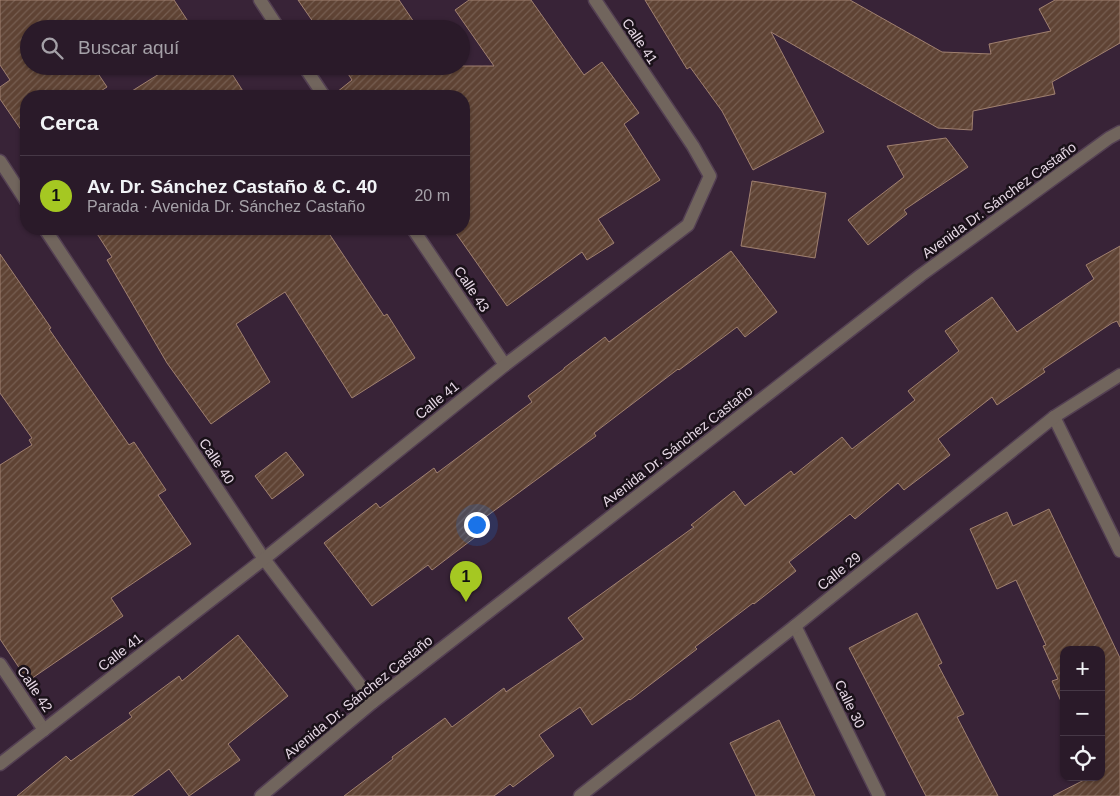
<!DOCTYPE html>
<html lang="es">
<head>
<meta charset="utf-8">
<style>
  body { margin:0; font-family:Helvetica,sans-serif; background:#322331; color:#f1f3f6 }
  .controls { position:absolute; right:15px; bottom:15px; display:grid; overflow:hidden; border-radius:10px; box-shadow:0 1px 4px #0004 }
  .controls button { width:45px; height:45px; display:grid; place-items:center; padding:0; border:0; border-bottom:1px solid #463846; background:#2a1a29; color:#f1f3f6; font:25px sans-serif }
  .you { position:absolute; left:476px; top:524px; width:18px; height:18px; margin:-12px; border:4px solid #fff; border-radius:50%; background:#1a73e8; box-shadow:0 0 0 8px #1a73e833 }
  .badge { display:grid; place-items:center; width:32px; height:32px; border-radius:50%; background:#a5c822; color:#111; font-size:16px; font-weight:700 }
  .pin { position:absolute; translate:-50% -41px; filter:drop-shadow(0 1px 2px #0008) }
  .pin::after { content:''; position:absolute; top:26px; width:18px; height:15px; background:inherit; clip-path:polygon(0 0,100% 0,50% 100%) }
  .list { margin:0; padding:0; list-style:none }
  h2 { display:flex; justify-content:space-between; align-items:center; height:65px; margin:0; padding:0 20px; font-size:21px }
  h2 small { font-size:16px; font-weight:400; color:#a5a1a8 }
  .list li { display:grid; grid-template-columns:32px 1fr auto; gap:15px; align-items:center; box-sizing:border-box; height:80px; padding:0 20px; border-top:1px solid #463846 }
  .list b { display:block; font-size:19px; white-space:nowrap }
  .list p { margin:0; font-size:16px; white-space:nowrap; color:#a5a1a8 }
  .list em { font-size:16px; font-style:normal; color:#a5a1a8 }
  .icon { flex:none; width:28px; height:28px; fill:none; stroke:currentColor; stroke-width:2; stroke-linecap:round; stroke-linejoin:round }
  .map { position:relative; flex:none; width:1120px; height:796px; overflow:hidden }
  .search { position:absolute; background:#2a1a29; box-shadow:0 1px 4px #0004; left:20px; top:20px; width:450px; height:55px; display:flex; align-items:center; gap:12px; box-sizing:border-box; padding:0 18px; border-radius:28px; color:#a5a1a8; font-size:19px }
  .panel { position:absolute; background:#2a1a29; box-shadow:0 1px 4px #0004; left:20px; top:90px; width:450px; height:145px; border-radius:20px }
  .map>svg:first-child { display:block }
  .building { fill:url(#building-hatch); stroke:#a08070 }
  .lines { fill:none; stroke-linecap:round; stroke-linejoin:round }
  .minor-casing { stroke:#544053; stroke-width:15 }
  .tertiary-casing { stroke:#544053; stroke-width:15 }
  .minor { stroke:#71655d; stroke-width:12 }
  .tertiary { stroke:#71655d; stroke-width:12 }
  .labels { text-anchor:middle; stroke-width:5; stroke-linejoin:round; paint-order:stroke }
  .street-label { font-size:14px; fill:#e7d9e6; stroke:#1a1119 }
</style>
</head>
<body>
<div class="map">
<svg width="1120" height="796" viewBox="0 0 1120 796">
  <defs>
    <pattern id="building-hatch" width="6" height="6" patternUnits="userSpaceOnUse" patternTransform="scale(1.25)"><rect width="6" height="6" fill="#5f4334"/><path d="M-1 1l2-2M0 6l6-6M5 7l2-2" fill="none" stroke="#765e51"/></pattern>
  </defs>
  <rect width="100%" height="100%" fill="#382337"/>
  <g class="building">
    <polygon points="0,0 174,0 193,29 29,29 29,66 93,66 107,87 93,96 26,96 26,137 0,99 0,87 10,80 0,65"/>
    <polygon points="298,0 399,0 418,28 318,29"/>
    <polygon points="469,0 531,0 584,75 602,62 639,113 624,124 660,180 598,219 614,243 587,260 582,252 507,306 453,229 464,229 464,96 332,96 352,80 343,66 494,66 455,10"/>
    <polygon points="645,0 850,0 942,52 991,54 989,44 1051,31 1039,9 1055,0 1120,0 1120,43 1052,82 1055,94 973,111 972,130 938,128 771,32 824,132 753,170 722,111 690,67 687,69"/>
    <polygon points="165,66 227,66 246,96 124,96 167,69"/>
    <polygon points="946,138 968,167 904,210 907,214 868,245 848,220 904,177 887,146"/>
    <polygon points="752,181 826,193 815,258 741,246"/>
    <polygon points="94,229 326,229 384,316 387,314 415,358 352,398 285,292 236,324 270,382 211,424 167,363 107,260 112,257"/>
    <polygon points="1120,246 1120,327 1117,321 1112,323 1043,369 1045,372 997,405 992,397 938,439 950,455 904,490 898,483 855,519 850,514 789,562 796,571 754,604 753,603 695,647 697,649 630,700 629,699 592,725 580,707 539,735 554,756 513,787 510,784 494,796 344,796 393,759 392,757 445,718 452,727 504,688 506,692 584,639 568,618 694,527 691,525 734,491 745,506 791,471 794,475 842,437 852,449 915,400 908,391 959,351 945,331 992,297 1017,332 1094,279 1086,265"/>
    <polygon points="731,251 777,312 745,337 737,327 679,370 678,369 594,433 596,436 476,524 482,532 432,570 428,565 372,606 324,543 376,503 380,508 434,468 437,473 532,402 528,396 564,369 564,368 605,337 609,342"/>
    <polygon points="0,254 51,328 49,329 129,445 134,442 166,490 158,495 191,544 111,598 123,616 28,681 0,639 0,465 32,445 29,440 32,438 0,393"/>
    <polygon points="286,452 304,475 272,499 255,476"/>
    <polygon points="1049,509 1120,658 1120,796 1053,796 1086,779 1085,777 1101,777 1101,650 1064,650 1064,708 1052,681 1058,679 1043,646 1046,645 1016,580 997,589 970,529 1007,512 1013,526"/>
    <polygon points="917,613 942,663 938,665 964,714 957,717 998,796 926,796 849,648"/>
    <polygon points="238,635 288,696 228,744 240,760 189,796 169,769 132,796 17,796 66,756 71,761 132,717 129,713 179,676 182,681"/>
    <polygon points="779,720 815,796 756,796 730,743"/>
  </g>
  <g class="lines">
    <defs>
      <g id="minor">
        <polyline points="260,0 279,29"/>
        <polyline points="304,66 324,96"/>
        <polyline points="0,161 26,201"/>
        <polyline points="45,229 264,559 373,702"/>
        <polyline points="413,229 505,365"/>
        <polyline points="1054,417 1120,551"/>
        <polyline points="795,626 879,796"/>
        <polyline points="0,664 44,730"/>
        <polyline points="0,764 264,559 505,365 688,225 710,176 693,146 595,0"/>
        <polyline points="580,796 795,626 1054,417 1120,375"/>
      </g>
      <polyline id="tertiary" points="261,796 373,702 921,275 1109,138 1120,132"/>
    </defs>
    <use href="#minor" class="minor-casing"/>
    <use href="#tertiary" class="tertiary-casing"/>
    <use href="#minor" class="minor"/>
    <use href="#tertiary" class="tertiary"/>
  </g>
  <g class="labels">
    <g class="street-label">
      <text transform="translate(640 41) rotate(56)" y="5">Calle 41</text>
      <text transform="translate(999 200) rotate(-36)" y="5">Avenida Dr. Sánchez Castaño</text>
      <text transform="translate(472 289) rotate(56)" y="5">Calle 43</text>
      <text transform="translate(437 400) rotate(-39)" y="5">Calle 41</text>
      <text transform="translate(677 446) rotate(-38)" y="5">Avenida Dr. Sánchez Castaño</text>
      <text transform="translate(217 461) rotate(56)" y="5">Calle 40</text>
      <text transform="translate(839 571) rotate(-39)" y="5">Calle 29</text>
      <text transform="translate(120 652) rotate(-38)" y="5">Calle 41</text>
      <text transform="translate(35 689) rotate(56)" y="5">Calle 42</text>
      <text transform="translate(358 697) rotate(-39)" y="5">Avenida Dr. Sánchez Castaño</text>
      <text transform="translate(850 704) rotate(64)" y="5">Calle 30</text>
    </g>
  </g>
</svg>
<div class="controls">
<button>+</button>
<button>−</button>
<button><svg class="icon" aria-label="locate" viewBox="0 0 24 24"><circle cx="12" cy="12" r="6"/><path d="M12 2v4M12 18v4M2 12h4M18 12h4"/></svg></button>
</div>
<div class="you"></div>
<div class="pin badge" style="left:466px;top:602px">1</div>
<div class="search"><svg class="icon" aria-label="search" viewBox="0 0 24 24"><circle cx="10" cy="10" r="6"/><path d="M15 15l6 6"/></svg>Buscar aquí</div>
<section class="panel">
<h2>Cerca<small></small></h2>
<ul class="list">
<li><span class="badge">1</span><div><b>Av. Dr. Sánchez Castaño &amp; C. 40</b><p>Parada · Avenida Dr. Sánchez Castaño</p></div><em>20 m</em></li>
</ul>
</section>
</div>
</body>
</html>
